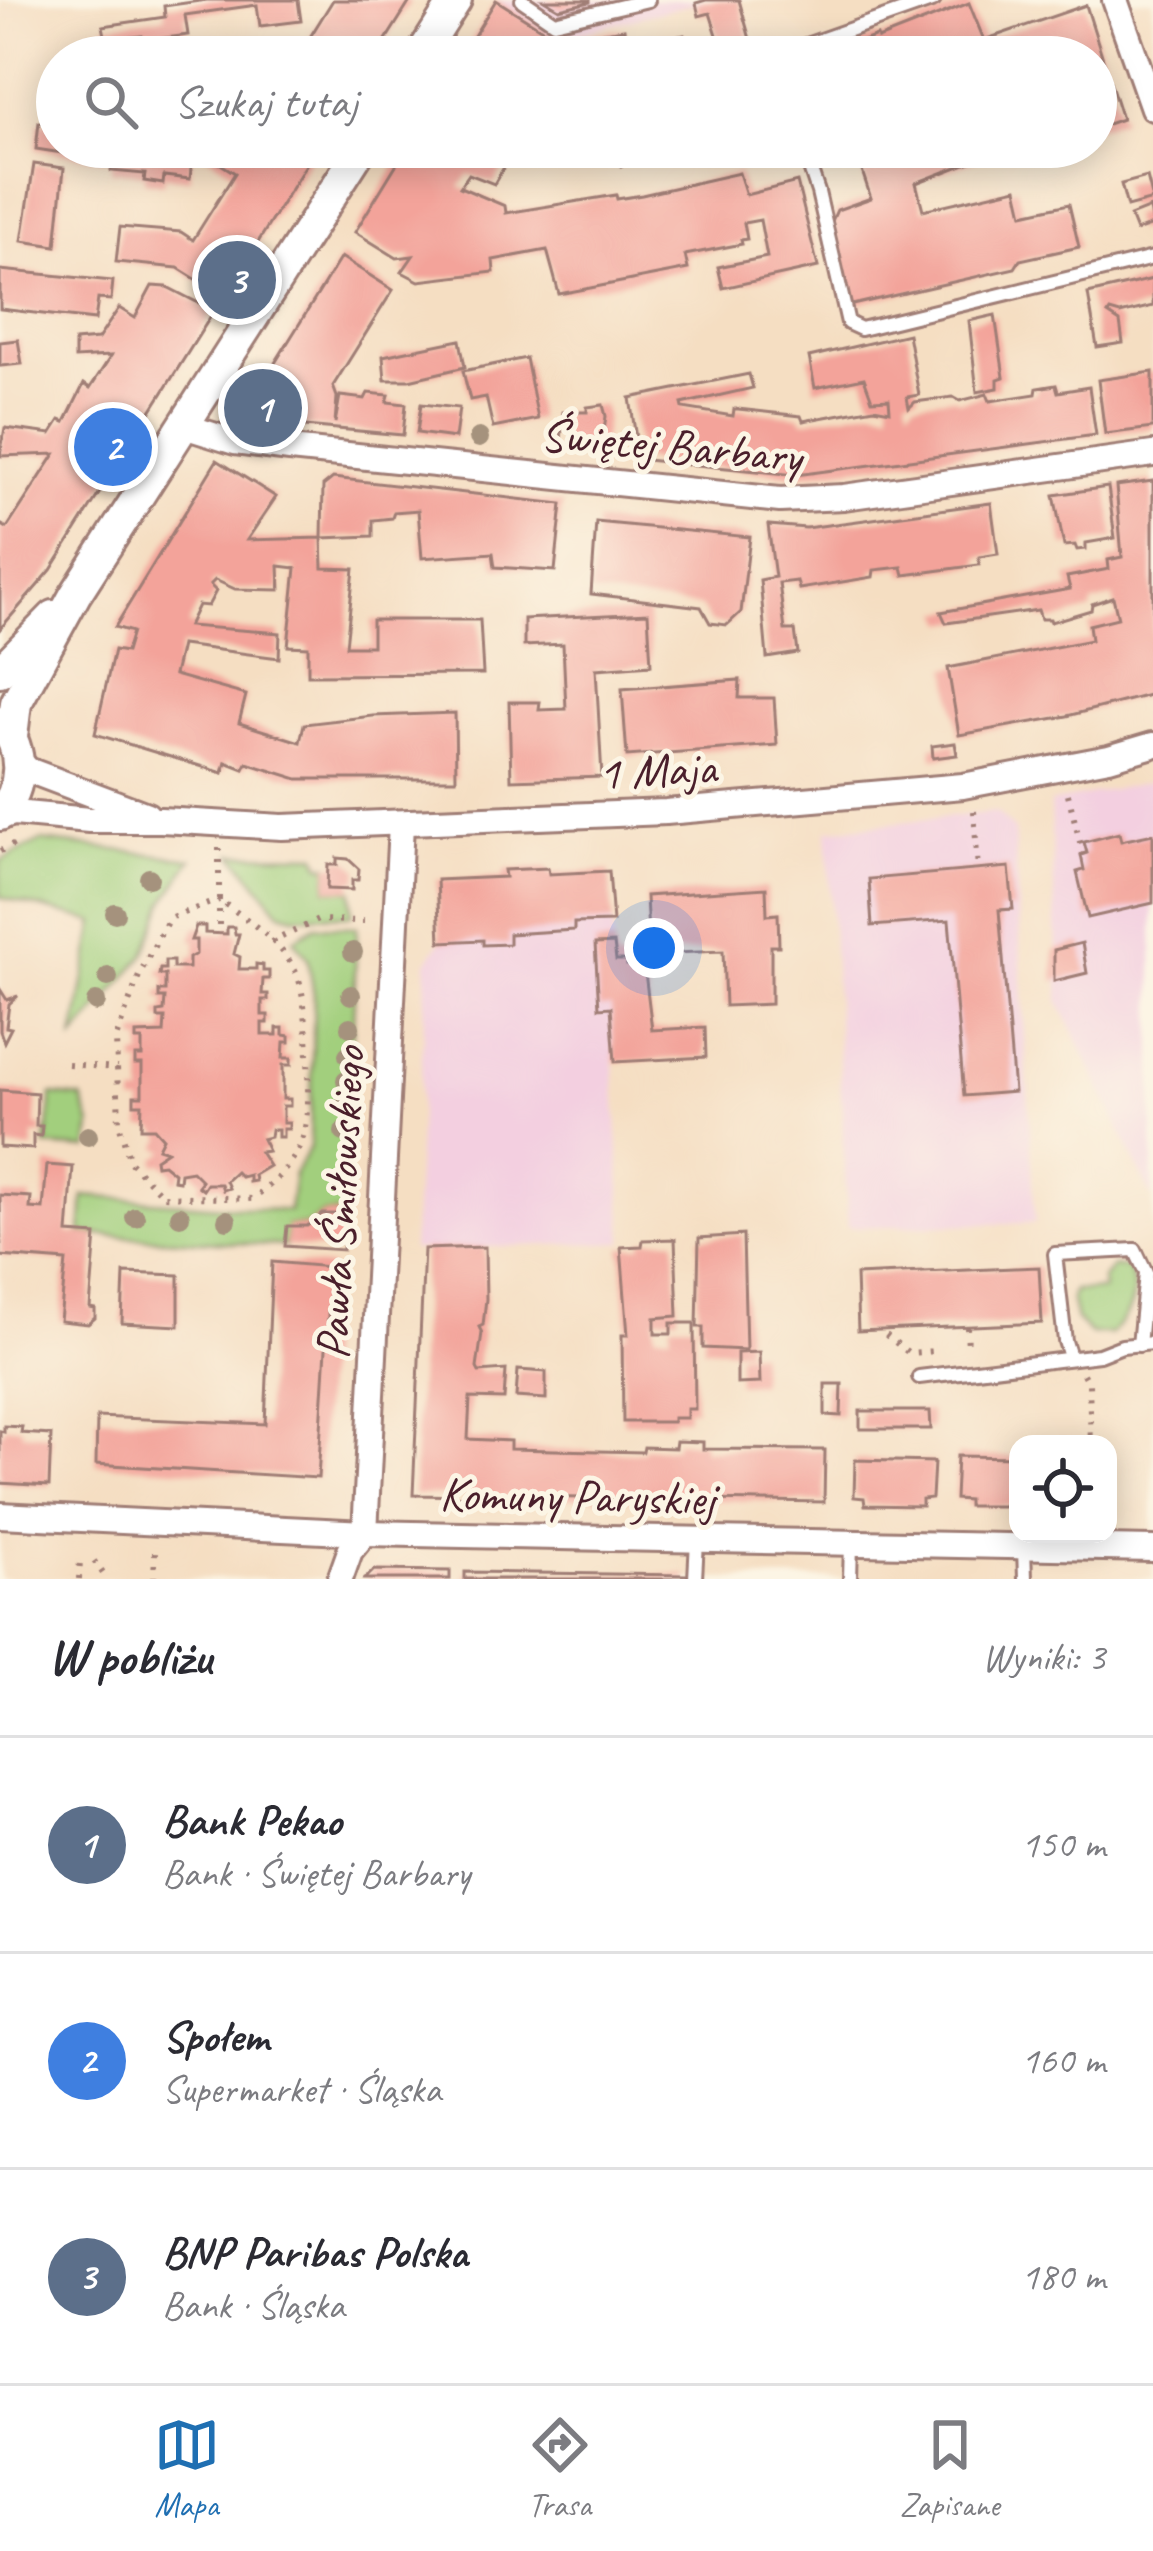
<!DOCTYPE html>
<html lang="pl">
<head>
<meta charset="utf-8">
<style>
  body { margin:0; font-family:Caveat,sans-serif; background:#f2f2f3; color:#2b2b33 }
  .controls { position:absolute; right:36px; bottom:36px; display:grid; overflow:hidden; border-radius:24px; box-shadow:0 6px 30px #0003 }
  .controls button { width:108px; height:108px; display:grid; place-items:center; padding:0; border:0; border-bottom:3px solid #e1e1e2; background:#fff; color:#2b2b33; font:60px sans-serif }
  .you { position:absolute; left:654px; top:948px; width:42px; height:42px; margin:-30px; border:9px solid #fff; border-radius:50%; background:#1a73e8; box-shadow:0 0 0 18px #1a73e833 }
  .badge { display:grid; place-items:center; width:78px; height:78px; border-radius:50%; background:#1f6fb2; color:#fff; font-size:39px; font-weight:700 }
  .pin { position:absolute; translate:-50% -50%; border:6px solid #fff; box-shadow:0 3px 12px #0006 }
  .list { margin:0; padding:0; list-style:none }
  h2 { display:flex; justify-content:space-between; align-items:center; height:156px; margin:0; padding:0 48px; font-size:51px }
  h2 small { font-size:39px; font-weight:400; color:#7c7c81 }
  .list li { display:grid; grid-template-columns:78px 1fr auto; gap:36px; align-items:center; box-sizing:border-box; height:216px; padding:0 48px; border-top:3px solid #e1e1e2 }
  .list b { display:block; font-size:45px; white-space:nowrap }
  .list p { margin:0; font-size:39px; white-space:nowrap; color:#7c7c81 }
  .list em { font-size:39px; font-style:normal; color:#7c7c81 }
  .icon { flex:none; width:66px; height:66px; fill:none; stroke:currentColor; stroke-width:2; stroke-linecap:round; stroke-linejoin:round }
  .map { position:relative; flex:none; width:1153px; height:1579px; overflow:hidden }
  .search { position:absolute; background:#fff; box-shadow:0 6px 30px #0003; left:36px; right:36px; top:36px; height:132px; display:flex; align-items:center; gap:30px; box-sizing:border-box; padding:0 42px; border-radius:66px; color:#7c7c81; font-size:45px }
  .sheet { height:804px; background:#fff }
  nav { display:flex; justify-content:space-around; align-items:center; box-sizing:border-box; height:168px; border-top:3px solid #e1e1e2; background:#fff; font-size:33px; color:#7c7c81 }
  nav a { display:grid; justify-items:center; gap:6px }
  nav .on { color:#1f6fb2 }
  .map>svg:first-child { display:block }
  .built { fill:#f3cfe0 }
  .green { fill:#a2cf7d; stroke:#767754; stroke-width:3 }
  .building { fill:#f3a39a }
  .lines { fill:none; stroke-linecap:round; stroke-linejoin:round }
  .service-casing { stroke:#a07e76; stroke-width:18 }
  .minor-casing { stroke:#a07e76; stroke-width:30 }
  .tertiary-casing { stroke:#a07e76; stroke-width:36 }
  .path { stroke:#a07e76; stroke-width:6; stroke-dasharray:3 9; stroke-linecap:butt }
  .service { stroke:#fff; stroke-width:12 }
  .minor { stroke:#fff; stroke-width:24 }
  .tertiary { stroke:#fff; stroke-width:30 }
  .tree { fill:#a5927d }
  .labels { text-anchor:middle; stroke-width:10; stroke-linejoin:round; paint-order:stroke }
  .street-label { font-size:48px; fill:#4a1f2b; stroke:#fcf5e5 }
</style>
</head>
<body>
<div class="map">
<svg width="1153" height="1579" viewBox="0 0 1153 1579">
  <rect width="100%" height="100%" fill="#fcf5e5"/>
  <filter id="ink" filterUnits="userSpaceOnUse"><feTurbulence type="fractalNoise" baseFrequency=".00833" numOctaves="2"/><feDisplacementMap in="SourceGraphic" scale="24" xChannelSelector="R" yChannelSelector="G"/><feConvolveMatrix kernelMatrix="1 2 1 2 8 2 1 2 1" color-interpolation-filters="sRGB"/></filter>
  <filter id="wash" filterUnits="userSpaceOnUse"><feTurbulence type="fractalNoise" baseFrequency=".004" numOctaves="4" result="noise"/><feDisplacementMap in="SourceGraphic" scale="48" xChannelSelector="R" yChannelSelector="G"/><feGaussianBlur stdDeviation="2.7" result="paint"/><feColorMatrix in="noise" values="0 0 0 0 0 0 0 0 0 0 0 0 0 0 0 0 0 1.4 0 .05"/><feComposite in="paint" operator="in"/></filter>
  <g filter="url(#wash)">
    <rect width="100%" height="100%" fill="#f5dec2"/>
    <g class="built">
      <polygon points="497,0 706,0 558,39"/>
      <polygon points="1153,781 1153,1199 1059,1001 1059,981 1054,981 1057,949 1050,803"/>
      <polygon points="996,812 1014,829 1035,1223 848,1227 827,830"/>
      <polygon points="548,868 550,874 609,871 618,994 610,995 624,1242 412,1250 427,962 440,942 437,880 504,877 504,870"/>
    </g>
    <g class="green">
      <polygon points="41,841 192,859 164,903 145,954 74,1039 95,922 0,897 0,861"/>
      <polygon points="233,854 317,855 322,866 328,865 327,889 352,890 352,915 294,916 280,912"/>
      <polygon points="316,926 357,927 345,1214 322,1214 307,1226 288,1226 285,1246 81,1234 84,1196 289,1211 294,1174 310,1147 314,995 308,958 294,939"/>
      <polygon points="52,1095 82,1098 91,1125 88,1149 46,1146"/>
      <path d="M1114 1266 1128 1268C1141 1294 1130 1316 1111 1334H1091L1076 1320 1071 1298 1074 1291 1103 1290 1102 1279Z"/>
    </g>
    <g id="blocks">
      <g class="building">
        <polygon points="207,0 298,0 301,21 260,26 257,5 185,15 188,35 143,41 142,36 106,40 103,26 165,17 164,6"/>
        <polygon points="333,0 411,0 375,57 341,57 310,37"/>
        <polygon points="496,0 558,39 624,29 629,57 536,54 534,57 461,57"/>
        <polygon points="544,0 590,0 590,2 559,9"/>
        <polygon points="706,0 739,0 755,57 724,57 710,13 699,16 696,3"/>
        <polygon points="969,3 984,40 1086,5 1122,119 1096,128 1096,57 819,57 877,36 878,39"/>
        <polygon points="684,35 690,57 660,57 656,41"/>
        <polygon points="221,49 222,57 201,57 200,51"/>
        <polygon points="283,50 284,57 240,57 240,54"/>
        <polygon points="39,122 57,124 57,147 108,147 107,160 36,149"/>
        <polygon points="113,147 193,147 190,179 164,176 163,184 144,181 145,174 111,171"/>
        <polygon points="211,147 249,150 251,147 317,147 224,297 178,268 116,262 120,227 181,232 193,240 235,173 206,155"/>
        <polygon points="407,147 493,147 510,157 494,184 469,174 460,187 505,206 506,213 616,195 617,199 642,195 739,173 746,195 797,182 818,267 723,288 718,267 767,257 760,220 744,223 747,239 741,240 742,244 685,255 688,269 580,290 559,294 547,250 493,260 494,272 419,281 402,272 413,256 397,258 355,232"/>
        <polygon points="617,147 648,147 651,159 621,166"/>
        <polygon points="854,147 1009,147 916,183 923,210 1017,188 1023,214 1069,204 1079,247 1020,260 1015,268 852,305 849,302 832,221 837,210 871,198"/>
        <polygon points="34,164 64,168 56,246 22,241"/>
        <polygon points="1147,177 1153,200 1127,207 1121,184"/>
        <polygon points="1150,208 1153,225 1136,231 1130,216"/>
        <polygon points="341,257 393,290 333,386 337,397 335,423 340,396 365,399 368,393 389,395 387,402 406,404 403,435 251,421 247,408"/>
        <polygon points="0,270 113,281 111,300 98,299 95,320 0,309"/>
        <polygon points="1153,279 1153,306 1120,314 1110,311 1108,314 1120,322 1123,343 1097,347 1088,294"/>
        <polygon points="152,286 167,287 214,311 51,570 0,629 0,528 2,525 7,528 55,454 0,456 5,428 51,434 60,420 65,422 84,384 90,388 111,356 75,358 75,341 98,339 119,308 135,318"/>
        <polygon points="995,315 1004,377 998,379 998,388 977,392 969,321"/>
        <polygon points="908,334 919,395 907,397 909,408 915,402 953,397 960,401 987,394 990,401 1036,394 1037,388 1056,385 1058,392 1089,387 1096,435 796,475 646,460 638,452 630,398 749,374 753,388 682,404 683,408 733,416 734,409 738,409 801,416 803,421 874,408 890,411 889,399 872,400 864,378 815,388 809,357"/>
        <polygon points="18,340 22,364 0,366 0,342"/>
        <polygon points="460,340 465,367 409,380 385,380 383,356"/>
        <polygon points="526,358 538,419 493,428 486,397 470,400 463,371"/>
        <polygon points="1153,372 1153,428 1105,434 1098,380"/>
        <polygon points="421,404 459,408 455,438 417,433"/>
        <polygon points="603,405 606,416 601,454 574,451 574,445 561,443 563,412 587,412 587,407"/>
        <polygon points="217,460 276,497 247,540 322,538 323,486 333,478 562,504 555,571 495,567 493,553 422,558 418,510 394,512 392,518 373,520 373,536 322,538 323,568 354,569 346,646 372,646 372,620 480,620 483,674 308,675 308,647 288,646 296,568 279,566 280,590 235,589 215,580 210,585 216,591 208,606 198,605 188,626 280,633 279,658 181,645 174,675 246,695 239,723 300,742 304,724 373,716 455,713 456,779 298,779 247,763 244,769 226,762 223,773 95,734 114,650 126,652 132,632 115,627"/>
        <polygon points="1153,481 1153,694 1067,716 959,735 948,668 1091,640 1089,625 1118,618 1113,597 1092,604 1091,610 1051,622 1050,619 1041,619 1038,610 946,623 941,612 1070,589 1067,577 1109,569 1108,560 1122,557 1116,486"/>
        <polygon points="1108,487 1115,538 1086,543 1086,549 1077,550 1075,545 1064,546 1054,495"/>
        <polygon points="991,503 998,554 979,557 979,565 904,575 902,567 874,570 873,577 799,589 797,581 779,583 785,630 795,630 798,653 767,658 760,580 775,577 768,525 806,528"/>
        <polygon points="596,522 750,537 741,612 727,625 710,623 701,607 591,594"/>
        <polygon points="648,613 651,665 596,669 602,777 511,780 509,702 540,702 539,710 566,709 563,644 524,646 524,619"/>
        <polygon points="740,680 739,698 774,698 777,745 627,756 622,689"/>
        <polygon points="955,743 957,755 933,758 932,746"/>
        <polygon points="1119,833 1121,841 1153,834 1153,903 1088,918 1077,872 1084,870 1081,855 1087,853 1084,842"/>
        <polygon points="337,858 348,859 359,869 358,880 352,880 352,890 327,889 328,865 337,865"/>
        <polygon points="1009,867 1013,909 999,910 1014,1092 964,1096 949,920 872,926 869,879"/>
        <polygon points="548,868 549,874 609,871 613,922 574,923 574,930 509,934 509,944 483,945 483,940 440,942 437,880 505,877 504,870"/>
        <polygon points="766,888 767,915 778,914 779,946 771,946 771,1004 725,1006 723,951 649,954 646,896"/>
        <polygon points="196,926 205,926 205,933 227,934 227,927 234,927 235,934 239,934 234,954 240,957 239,969 256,969 256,964 263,965 263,971 269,971 269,979 263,979 262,994 268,994 268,1000 262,1000 262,1015 268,1015 268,1023 262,1023 262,1035 277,1035 277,1028 283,1028 283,1035 290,1036 290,1042 284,1042 283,1058 291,1058 291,1065 283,1065 283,1099 290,1099 290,1106 283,1106 283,1123 289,1123 289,1129 283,1129 283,1137 278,1137 278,1130 271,1130 270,1137 262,1139 268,1151 260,1152 269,1166 254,1175 255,1181 249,1182 249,1175 241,1177 236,1172 226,1181 229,1188 223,1190 221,1184 207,1184 203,1190 198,1186 202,1181 192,1171 180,1173 179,1181 173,1180 174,1173 163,1164 156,1165 155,1159 167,1151 158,1148 163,1138 154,1128 141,1128 142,1104 134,1104 134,1096 142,1096 142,1064 135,1064 135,1056 142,1056 142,1040 136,1040 136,1034 164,1033 165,1018 158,1018 158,1012 164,1011 165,998 159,998 159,991 165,991 165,975 159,975 160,969 165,969 165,961 173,961 173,968 189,968 189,958 196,954 196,940 191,940"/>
        <polygon points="614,943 616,960 627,960 627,965 644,964 652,1030 705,1027 706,1057 615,1062 611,1007 599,1008 595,944"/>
        <polygon points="1082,943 1087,973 1054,981 1054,950"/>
        <polygon points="0,989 7,1000 18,996 9,1004 6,1027 11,1028 4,1042 0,1031"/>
        <polygon points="0,1090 37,1093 36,1126 42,1126 41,1136 33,1135 33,1149 0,1147"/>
        <polygon points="47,1165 73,1167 68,1233 96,1235 90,1308 95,1309 95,1318 88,1324 60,1321 66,1261 1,1256 0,1195 31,1197 30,1208 43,1209"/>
        <polygon points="322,1214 345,1214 343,1250 285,1246 287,1226 307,1226"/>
        <polygon points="743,1235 746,1350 703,1348 703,1327 697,1327 699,1238"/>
        <polygon points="675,1239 678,1316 655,1318 655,1334 671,1334 671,1323 694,1323 695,1409 687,1409 687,1418 673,1418 673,1422 623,1422 622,1335 628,1335 621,1247 642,1246 643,1240"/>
        <polygon points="485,1247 486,1299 483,1325 479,1327 482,1333 477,1368 479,1372 506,1370 504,1399 470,1398 468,1439 510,1441 510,1449 643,1452 644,1447 675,1448 676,1441 703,1442 703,1449 825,1450 824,1502 413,1495 424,1249"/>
        <polygon points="272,1262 331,1267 318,1478 96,1464 97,1417 265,1424"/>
        <polygon points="1039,1267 1042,1323 858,1331 856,1275"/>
        <polygon points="124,1273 179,1275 179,1326 122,1323"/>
        <polygon points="759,1352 760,1383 737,1384 737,1353"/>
        <polygon points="518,1370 546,1372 546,1399 516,1397"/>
        <polygon points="825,1384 842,1384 841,1416 825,1415"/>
        <polygon points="860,1411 930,1411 931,1429 860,1429"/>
        <polygon points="4,1426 22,1427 21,1433 51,1435 49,1486 0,1483 0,1431 4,1432"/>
        <polygon points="957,1456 1018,1457 1018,1506 968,1506 968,1500 955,1499"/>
        <polygon points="855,1460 934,1462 932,1498 922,1499 922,1506 865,1505 864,1498 854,1497"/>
        <polygon points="374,1570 450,1571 450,1579 365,1579"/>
        <polygon points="465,1572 688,1575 688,1579 465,1579"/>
      </g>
    </g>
  </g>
  <g filter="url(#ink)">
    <use href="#blocks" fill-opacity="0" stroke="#a07e76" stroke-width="3"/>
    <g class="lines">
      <defs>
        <g id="service">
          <polyline points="522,0 554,22 648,0"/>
          <polyline points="772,57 934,0"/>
          <polyline points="803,147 818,192 848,323 861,329 1153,258"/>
          <polyline points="1070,1357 1065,1341 1055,1254 1135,1250 1146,1273 1139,1345"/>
          <polyline points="919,1377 1099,1355 1122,1346 1153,1343"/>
          <polyline points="1024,1547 1025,1579"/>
          <polyline points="695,1579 697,1540"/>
          <polyline points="850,1579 851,1543"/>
        </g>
        <g id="minor">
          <polyline points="1115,0 1153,108"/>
          <polyline points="184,426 235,442 290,449 780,500 844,497 1153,454"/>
          <polyline points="18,759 28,770 147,815"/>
          <polyline points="0,817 14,813 89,820 161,820 282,827 666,812 963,786 1109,758 1153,745"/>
          <polyline points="0,1515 365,1533 1153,1549"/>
          <polyline points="340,1579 350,1551 365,1533 401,824"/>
        </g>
        <g id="tertiary">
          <polyline points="420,57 456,0"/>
          <polyline points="0,671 54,616"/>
          <polyline points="12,736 16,703 75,595 362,147"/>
          <path d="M0 815C24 786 24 752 2 722"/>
        </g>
      </defs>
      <use href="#service" class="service-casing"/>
      <use href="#minor" class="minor-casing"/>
      <use href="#tertiary" class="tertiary-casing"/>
      <g class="path">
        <polyline points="1068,794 1083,854"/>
        <polyline points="974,811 978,870"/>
        <path d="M219 848V900C247 919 285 944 298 977 309 1006 313 1115 301 1143 291 1168 274 1181 254 1199L163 1196 130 1162 119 1123 116 1038 140 973 169 918 219 900V934"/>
        <polyline points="0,851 17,843"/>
        <polyline points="271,942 318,920 364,921"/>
        <polyline points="68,1064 117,1068"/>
        <polyline points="967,1327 968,1349"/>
        <polyline points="886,1335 909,1353 936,1351"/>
        <polyline points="1083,1374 1089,1384 1091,1444"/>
        <polyline points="94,1561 107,1579"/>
        <polyline points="79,1579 80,1560"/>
        <polyline points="154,1579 155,1552"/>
      </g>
      <use href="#service" class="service"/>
      <use href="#minor" class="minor"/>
      <use href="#tertiary" class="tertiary"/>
    </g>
    <g class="tree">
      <circle cx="479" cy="438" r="10"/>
      <circle cx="149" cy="878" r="10"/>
      <circle cx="115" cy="913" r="10"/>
      <circle cx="353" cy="952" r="10"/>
      <circle cx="108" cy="977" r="10"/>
      <circle cx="351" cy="995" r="10"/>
      <circle cx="96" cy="1002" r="10"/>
      <circle cx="350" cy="1027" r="10"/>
      <circle cx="348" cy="1055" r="10"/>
      <circle cx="346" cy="1080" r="10"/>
      <circle cx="346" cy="1102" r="10"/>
      <circle cx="344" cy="1132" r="10"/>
      <circle cx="88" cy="1136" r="10"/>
      <circle cx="342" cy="1188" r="10"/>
      <circle cx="180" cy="1216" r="10"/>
      <circle cx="135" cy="1217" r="10"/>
      <circle cx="227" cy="1220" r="10"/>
    </g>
  </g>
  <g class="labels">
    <g class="street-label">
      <text transform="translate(671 444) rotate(5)" y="17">Świętej Barbary</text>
      <text transform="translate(657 769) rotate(-3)" y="17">1 Maja</text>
      <text transform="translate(339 1203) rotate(-87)" y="17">Pawła Śmiłowskiego</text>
      <text transform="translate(577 1495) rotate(1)" y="17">Komuny Paryskiej</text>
    </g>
  </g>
</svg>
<div class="controls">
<button><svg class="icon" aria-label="locate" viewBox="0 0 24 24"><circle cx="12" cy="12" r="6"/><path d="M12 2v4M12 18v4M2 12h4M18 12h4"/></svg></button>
</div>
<div class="you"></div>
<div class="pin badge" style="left:263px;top:408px;background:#5c6f8a">1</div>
<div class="pin badge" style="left:113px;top:447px;background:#3f7fe0">2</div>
<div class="pin badge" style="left:237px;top:280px;background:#5c6f8a">3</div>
<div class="search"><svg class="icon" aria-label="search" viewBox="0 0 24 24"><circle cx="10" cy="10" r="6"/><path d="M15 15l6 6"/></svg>Szukaj tutaj</div>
</div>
<section class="sheet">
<h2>W pobliżu<small>Wyniki: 3</small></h2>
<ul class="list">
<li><span class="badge" style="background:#5c6f8a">1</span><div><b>Bank Pekao</b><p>Bank · Świętej Barbary</p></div><em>150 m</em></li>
<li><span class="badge" style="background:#3f7fe0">2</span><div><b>Społem</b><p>Supermarket · Śląska</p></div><em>160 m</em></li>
<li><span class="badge" style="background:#5c6f8a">3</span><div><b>BNP Paribas Polska</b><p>Bank · Śląska</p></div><em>180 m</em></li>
</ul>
</section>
<nav>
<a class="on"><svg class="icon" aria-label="map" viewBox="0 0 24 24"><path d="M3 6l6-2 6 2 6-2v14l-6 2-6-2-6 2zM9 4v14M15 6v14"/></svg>Mapa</a>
<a><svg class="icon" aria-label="directions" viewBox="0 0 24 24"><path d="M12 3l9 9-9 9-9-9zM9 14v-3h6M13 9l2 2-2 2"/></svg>Trasa</a>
<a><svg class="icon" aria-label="saved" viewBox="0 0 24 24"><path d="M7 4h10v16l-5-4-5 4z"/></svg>Zapisane</a>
</nav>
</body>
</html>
